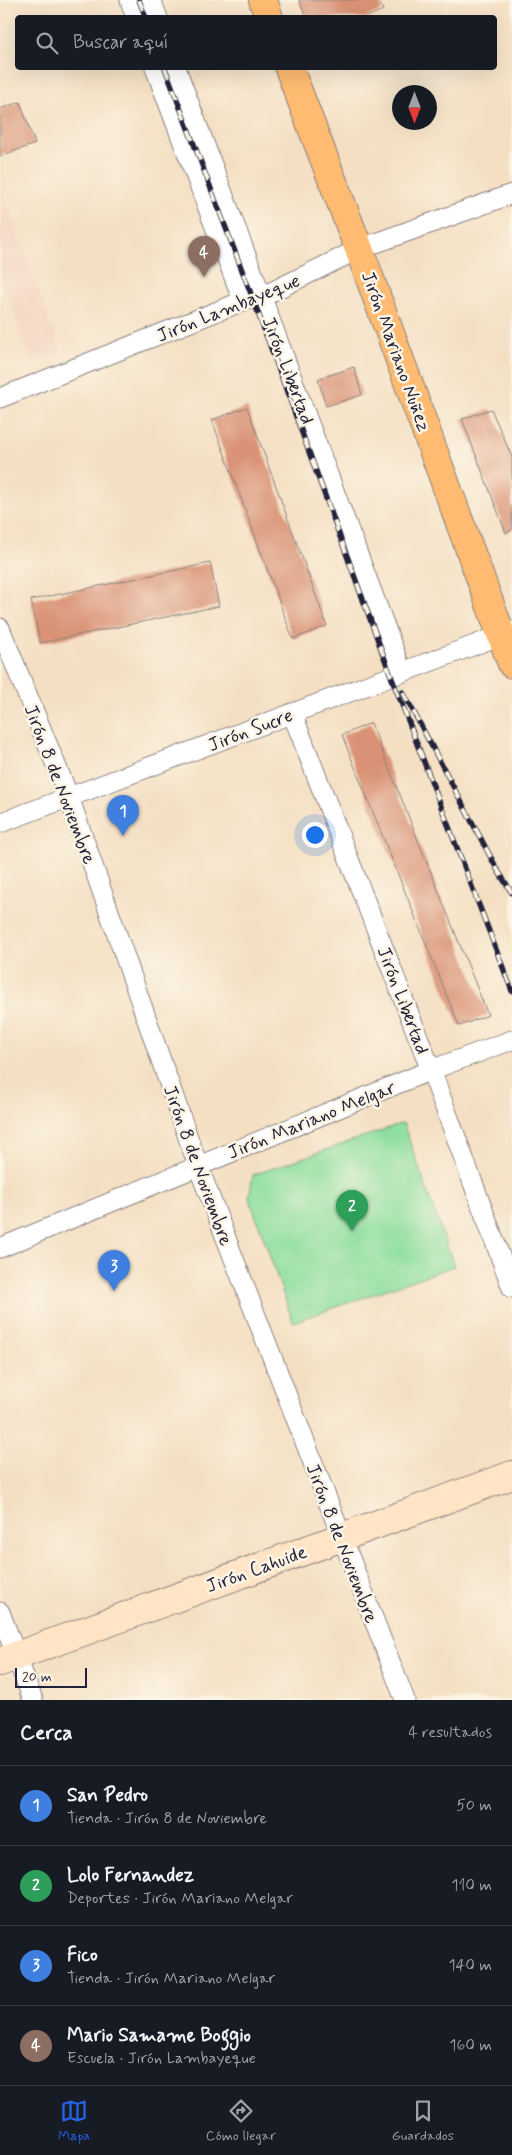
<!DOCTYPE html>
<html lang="es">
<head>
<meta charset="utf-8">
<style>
  body { margin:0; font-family:Mynerve,sans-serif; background:#20242c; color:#f1f3f6 }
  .compass { position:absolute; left:392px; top:85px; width:45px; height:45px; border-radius:50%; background:#171b24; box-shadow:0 5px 20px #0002; rotate:180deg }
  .scale { position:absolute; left:15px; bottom:12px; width:72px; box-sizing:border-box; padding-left:5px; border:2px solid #22223b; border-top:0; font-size:14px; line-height:18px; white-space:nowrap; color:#22223b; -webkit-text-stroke:4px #fcf5e5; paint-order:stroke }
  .you { position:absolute; left:314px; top:834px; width:18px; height:18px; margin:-12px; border:4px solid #fff; border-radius:50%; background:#1a73e8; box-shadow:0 0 0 8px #1a73e833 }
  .badge { display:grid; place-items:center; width:32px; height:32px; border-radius:50%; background:#2563eb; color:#fff; font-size:16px; font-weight:700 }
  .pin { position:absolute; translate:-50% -41px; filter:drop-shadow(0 1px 2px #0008) }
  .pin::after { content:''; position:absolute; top:26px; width:18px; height:15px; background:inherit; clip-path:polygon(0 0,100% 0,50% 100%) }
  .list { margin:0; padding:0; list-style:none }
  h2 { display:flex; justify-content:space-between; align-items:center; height:65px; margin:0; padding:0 20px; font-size:21px }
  h2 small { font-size:16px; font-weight:400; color:#9ea1a6 }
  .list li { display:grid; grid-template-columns:32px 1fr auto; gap:15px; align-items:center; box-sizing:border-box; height:80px; padding:0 20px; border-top:1px solid #363941 }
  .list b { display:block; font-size:19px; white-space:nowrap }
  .list p { margin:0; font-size:16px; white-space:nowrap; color:#9ea1a6 }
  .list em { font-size:16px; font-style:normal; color:#9ea1a6 }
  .icon { flex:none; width:28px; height:28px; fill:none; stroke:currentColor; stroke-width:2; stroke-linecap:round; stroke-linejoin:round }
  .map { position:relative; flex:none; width:512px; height:1700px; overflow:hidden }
  .search { position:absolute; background:#171b24; box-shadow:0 5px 20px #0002; left:15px; right:15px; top:15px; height:55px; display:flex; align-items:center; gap:12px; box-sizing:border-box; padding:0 18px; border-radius:5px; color:#9ea1a6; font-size:19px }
  .sheet { height:385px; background:#171b24 }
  nav { display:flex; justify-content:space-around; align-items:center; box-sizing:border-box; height:70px; border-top:1px solid #363941; background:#171b24; font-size:14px; color:#9ea1a6 }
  nav a { display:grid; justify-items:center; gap:2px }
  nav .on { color:#2563eb }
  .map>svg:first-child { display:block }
  .built { fill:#f4d3c0 }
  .green { fill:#8cde9f; stroke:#57806d }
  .building { fill:#d99274 }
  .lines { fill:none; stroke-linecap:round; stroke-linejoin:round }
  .street-casing { stroke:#8b807e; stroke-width:21 }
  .secondary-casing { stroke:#8b807e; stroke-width:30 }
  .primary-casing { stroke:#8b807e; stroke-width:30 }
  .street { stroke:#fff; stroke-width:19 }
  .secondary { stroke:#ffe4c6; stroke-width:28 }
  .primary { stroke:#febb71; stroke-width:28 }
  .rail-casing { stroke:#22223b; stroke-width:5.5 }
  .rail { stroke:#fcf5e5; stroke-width:4; stroke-dasharray:11; stroke-linecap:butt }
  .labels { text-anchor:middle; stroke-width:5; stroke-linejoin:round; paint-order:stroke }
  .street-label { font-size:19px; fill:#22223b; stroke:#fcf5e5 }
</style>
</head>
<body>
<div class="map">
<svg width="512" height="1700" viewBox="0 0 512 1700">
  <rect width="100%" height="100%" fill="#fcf5e5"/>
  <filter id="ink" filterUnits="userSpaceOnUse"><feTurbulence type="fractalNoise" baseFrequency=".02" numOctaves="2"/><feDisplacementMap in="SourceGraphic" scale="10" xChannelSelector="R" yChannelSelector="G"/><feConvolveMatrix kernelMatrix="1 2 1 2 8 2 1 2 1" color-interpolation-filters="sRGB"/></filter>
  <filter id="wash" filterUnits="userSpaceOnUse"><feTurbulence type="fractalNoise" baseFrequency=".0096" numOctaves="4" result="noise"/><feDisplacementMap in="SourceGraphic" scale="20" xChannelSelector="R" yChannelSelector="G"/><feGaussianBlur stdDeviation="1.12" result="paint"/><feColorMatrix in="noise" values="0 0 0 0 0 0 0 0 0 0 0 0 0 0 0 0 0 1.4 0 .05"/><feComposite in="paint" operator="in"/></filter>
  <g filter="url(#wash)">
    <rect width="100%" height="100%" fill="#f4dfc2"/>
    <polygon class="built" points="9,207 61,353 32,363 0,274 0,211"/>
    <polygon class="green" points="403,1123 454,1266 293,1322 249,1197 253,1175"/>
    <g id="blocks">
      <g class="building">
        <polygon points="299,0 379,0 383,10 364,18 306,18"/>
        <polygon points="20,102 35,144 0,156 0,109"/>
        <polygon points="354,367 362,395 326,406 318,379"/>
        <polygon points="247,407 327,626 293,639 212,420"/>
        <polygon points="491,409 512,457 512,530 506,533 462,419"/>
        <polygon points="210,563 219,606 40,643 31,600"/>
        <polygon points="371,723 488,1015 459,1026 342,735"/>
      </g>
    </g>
  </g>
  <g filter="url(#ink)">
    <use href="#blocks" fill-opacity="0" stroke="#8b807e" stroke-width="1"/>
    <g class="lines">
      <defs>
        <g id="street">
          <polyline points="130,0 136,18"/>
          <polyline points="151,0 158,18"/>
          <polyline points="155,68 243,301"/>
          <polyline points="176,68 402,672"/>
          <polyline points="0,398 243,301 261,297 359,249 512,194"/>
          <polyline points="0,628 69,797 198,1166 405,1700"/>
          <polyline points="292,713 431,1070 512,1288"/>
          <polyline points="0,823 512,631"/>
          <polyline points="0,1248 431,1070 512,1040"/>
          <polyline points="0,1612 33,1700"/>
        </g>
        <polyline id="secondary" points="0,1662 512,1475"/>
        <g id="primary">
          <polyline points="263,0 269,18"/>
          <polyline points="289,68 359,249 512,664"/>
        </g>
      </defs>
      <use href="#street" class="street-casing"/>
      <use href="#secondary" class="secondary-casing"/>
      <use href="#primary" class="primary-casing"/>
      <use href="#street" class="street"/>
      <use href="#secondary" class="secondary"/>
      <use href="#primary" class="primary"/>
      <defs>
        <g id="rail">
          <polyline points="139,0 146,18"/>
          <polyline points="165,68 253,299 391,676 512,991"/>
          <polyline points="403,692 497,869 512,893"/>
        </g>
      </defs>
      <use href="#rail" class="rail-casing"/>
      <use href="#rail" class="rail"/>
    </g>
  </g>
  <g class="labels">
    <g class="street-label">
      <text transform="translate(228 307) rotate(-22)" y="7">Jirón Lambayeque</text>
      <text transform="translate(397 351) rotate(70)" y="7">Jirón Mariano Nuñez</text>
      <text transform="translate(289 370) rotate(69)" y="7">Jirón Libertad</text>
      <text transform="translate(250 729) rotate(-21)" y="7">Jirón Sucre</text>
      <text transform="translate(61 784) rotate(69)" y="7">Jirón 8 de Noviembre</text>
      <text transform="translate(404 1000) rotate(69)" y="7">Jirón Libertad</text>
      <text transform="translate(311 1119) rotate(-22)" y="7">Jirón Mariano Melgar</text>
      <text transform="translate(199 1165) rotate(70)" y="7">Jirón 8 de Noviembre</text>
      <text transform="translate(343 1543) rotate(69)" y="7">Jirón 8 de Noviembre</text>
      <text transform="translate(256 1568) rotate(-20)" y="7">Jirón Cahuide</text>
    </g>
  </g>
</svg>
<svg class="compass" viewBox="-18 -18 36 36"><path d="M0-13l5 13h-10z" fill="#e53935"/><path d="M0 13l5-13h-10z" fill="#9ea1a6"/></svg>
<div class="scale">20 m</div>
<div class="you"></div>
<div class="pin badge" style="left:123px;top:836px;background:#3f7fe0">1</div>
<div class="pin badge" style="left:352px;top:1231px;background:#2e9e5b">2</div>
<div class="pin badge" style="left:114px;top:1291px;background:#3f7fe0">3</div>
<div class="pin badge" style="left:204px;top:277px;background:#8d6e63">4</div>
<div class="search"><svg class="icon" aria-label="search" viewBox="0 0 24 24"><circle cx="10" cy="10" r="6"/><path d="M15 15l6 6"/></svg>Buscar aquí</div>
</div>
<section class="sheet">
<h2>Cerca<small>4 resultados</small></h2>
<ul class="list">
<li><span class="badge" style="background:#3f7fe0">1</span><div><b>San Pedro</b><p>Tienda · Jirón 8 de Noviembre</p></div><em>50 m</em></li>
<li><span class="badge" style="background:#2e9e5b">2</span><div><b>Lolo Fernandez</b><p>Deportes · Jirón Mariano Melgar</p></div><em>110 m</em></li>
<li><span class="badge" style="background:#3f7fe0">3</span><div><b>Fico</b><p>Tienda · Jirón Mariano Melgar</p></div><em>140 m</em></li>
<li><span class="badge" style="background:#8d6e63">4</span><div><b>Mario Samame Boggio</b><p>Escuela · Jirón Lambayeque</p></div><em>160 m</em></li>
</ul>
</section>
<nav>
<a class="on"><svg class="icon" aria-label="map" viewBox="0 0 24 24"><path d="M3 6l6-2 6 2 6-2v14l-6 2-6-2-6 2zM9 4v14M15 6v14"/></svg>Mapa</a>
<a><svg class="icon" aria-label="directions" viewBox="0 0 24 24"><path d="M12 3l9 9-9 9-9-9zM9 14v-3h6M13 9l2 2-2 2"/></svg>Cómo llegar</a>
<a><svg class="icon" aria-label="saved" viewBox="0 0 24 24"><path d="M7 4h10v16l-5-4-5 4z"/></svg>Guardados</a>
</nav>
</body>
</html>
